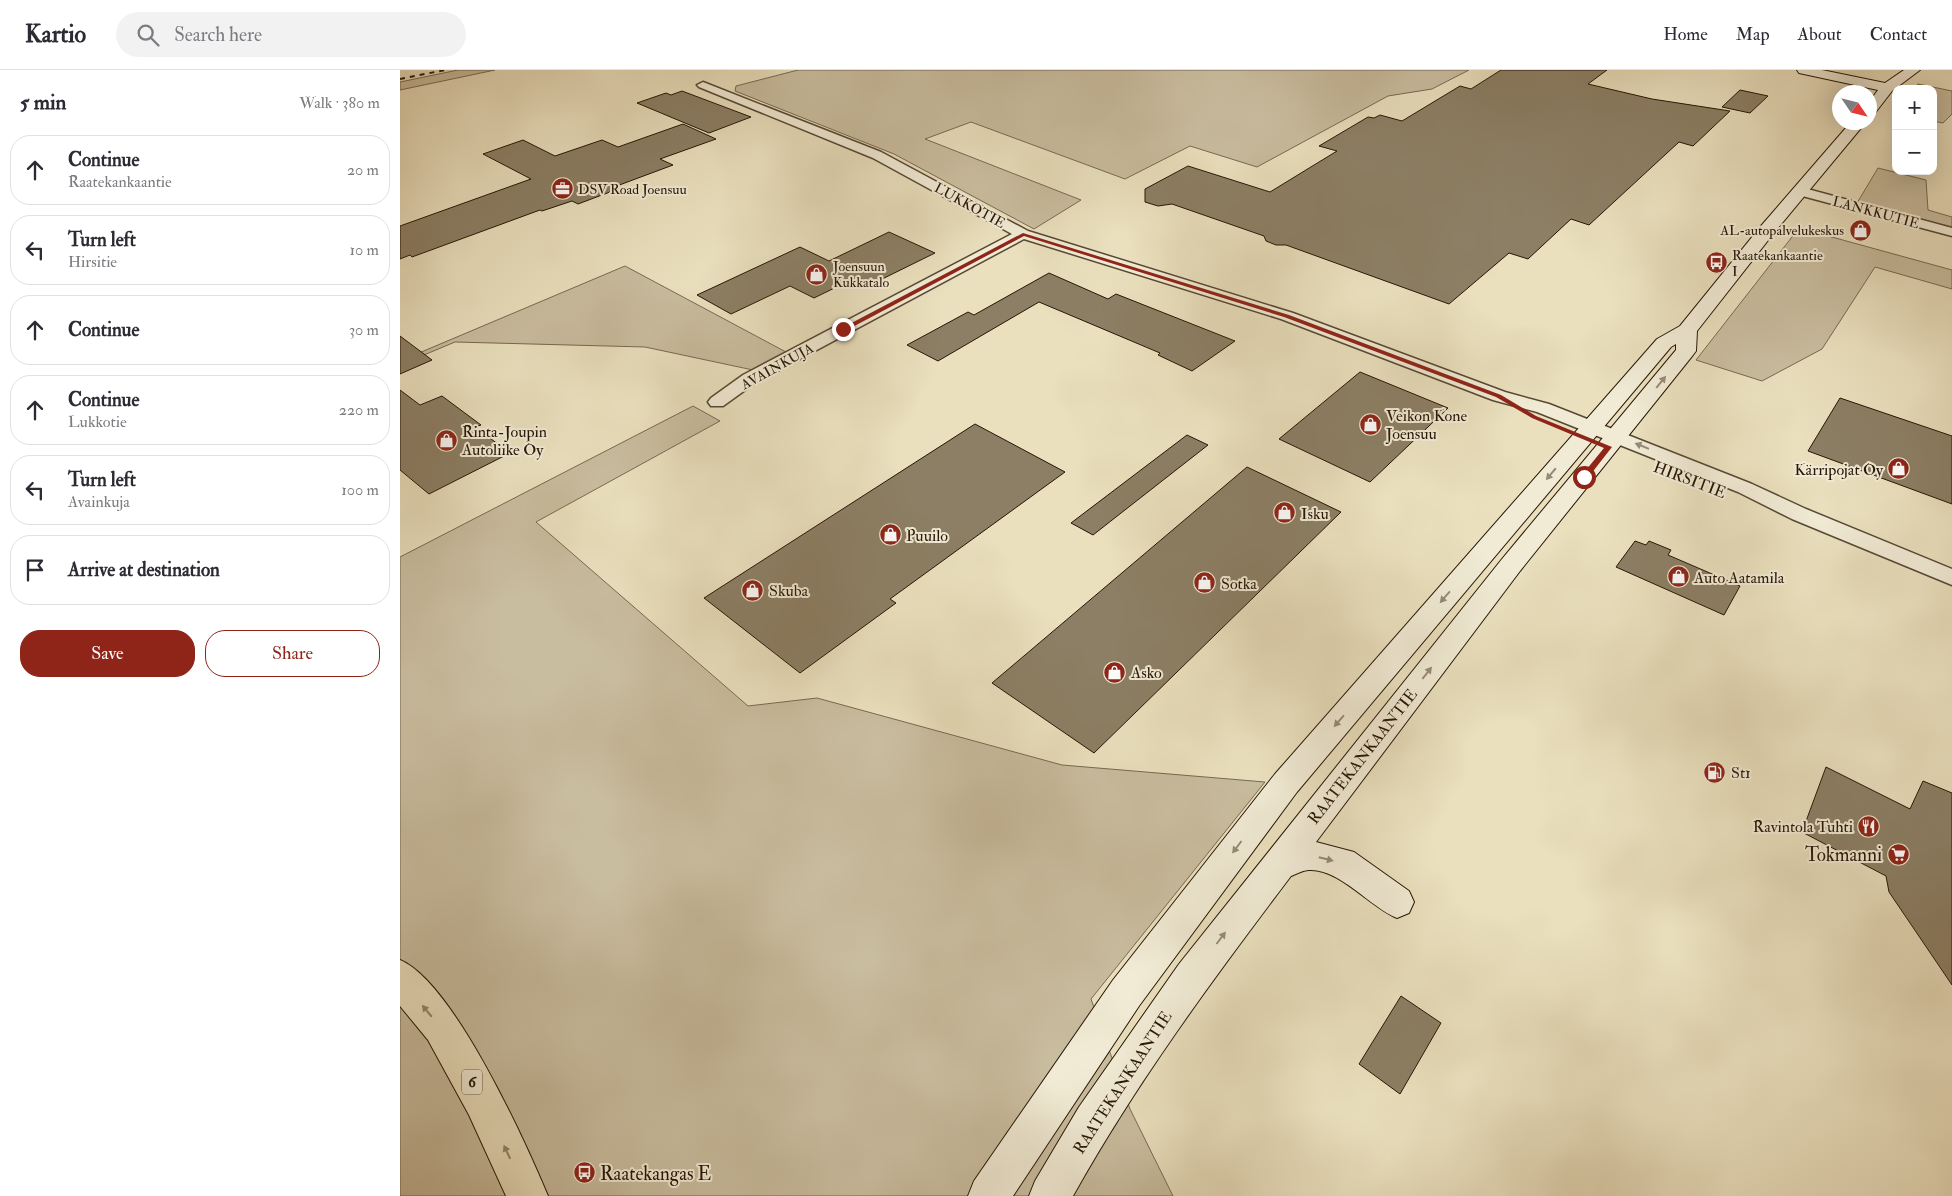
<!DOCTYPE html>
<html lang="en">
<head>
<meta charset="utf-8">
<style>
  body { margin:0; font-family:"IM FELL Double Pica",serif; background:#f2f2f3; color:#2b2b33 }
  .controls { position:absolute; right:15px; top:15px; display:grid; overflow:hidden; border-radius:10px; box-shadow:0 5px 20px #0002 }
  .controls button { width:45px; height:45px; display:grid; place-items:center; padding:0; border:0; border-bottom:1px solid #e1e1e2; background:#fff; color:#2b2b33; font:25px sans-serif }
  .compass { position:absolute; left:1432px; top:15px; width:45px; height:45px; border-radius:50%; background:#fff; box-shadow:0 5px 20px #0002; rotate:125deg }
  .stop { position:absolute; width:15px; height:15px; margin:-11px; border:4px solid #8f2418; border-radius:50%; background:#fff }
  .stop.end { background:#8f2418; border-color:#fff; box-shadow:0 1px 5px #0008 }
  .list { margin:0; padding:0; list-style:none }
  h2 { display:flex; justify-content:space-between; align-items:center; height:65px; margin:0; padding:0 20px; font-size:21px }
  h2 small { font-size:16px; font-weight:400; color:#7c7c81 }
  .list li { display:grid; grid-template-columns:32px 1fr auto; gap:15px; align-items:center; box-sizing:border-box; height:70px; margin:0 10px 10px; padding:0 10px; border:1px solid #e1e1e2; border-radius:20px }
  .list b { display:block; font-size:19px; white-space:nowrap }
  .list p { margin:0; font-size:16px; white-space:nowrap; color:#7c7c81 }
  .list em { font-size:16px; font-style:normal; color:#7c7c81 }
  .actions { display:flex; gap:10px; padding:15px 20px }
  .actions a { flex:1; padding:11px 0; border:1px solid #8f2418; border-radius:20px; text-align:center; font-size:18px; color:#8f2418 }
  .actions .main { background:#8f2418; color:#fff }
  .icon { flex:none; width:28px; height:28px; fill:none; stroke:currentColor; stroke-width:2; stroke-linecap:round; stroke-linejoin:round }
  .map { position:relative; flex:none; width:1552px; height:1126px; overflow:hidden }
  header { display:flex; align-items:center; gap:30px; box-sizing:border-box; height:70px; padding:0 25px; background:#fff; border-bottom:1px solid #e1e1e2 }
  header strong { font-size:24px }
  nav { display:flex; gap:28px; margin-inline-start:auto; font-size:18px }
  .search { width:350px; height:45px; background:#f2f2f3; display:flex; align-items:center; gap:12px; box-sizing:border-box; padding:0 18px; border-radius:28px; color:#7c7c81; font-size:19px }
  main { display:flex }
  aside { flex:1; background:#fff }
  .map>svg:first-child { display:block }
  .green { fill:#c9bd9f; stroke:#786952 }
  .building { fill:#8c7f65; stroke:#261505 }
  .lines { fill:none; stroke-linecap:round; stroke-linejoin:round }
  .street-casing { stroke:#574833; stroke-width:3 }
  .secondary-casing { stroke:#261505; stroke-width:2 }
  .highway-casing { stroke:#261505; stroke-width:2 }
  .street { fill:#f1ebd5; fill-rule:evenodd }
  .secondary { fill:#f1ebd5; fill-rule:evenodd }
  .highway { fill:#eae0be; fill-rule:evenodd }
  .rail { stroke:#261505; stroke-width:2; stroke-dasharray:5 5; stroke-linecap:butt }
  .oneway { fill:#968b77 }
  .oneway2 { fill:#92856b }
  .route { fill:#8f2418 }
  .labels { text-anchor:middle; stroke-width:4; stroke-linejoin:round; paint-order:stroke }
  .far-poi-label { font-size:14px; fill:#261505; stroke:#f1ebd5; text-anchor:start }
  .far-street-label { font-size:14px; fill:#261505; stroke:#f1ebd5 }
  .shield { fill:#f1ebd5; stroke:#635543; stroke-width:1 }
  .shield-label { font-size:15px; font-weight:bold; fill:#261505 }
  .poi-label { font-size:16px; fill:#261505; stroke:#f1ebd5; text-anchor:start }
  .street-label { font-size:16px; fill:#261505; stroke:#f1ebd5 }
  .near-poi-label { font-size:19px; fill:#261505; stroke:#f1ebd5; text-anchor:end }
</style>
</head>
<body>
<header>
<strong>Kartio</strong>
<div class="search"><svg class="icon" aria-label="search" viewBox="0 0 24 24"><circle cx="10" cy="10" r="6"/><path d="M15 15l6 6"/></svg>Search here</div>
<nav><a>Home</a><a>Map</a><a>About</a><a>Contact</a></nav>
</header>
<main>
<aside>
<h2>5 min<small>Walk · 380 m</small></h2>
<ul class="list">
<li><svg class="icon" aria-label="ahead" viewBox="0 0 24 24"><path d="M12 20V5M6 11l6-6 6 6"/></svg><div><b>Continue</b><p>Raatekankaantie</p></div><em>20 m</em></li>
<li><svg class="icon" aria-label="left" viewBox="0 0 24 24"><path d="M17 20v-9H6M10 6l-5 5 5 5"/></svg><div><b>Turn left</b><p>Hirsitie</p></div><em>10 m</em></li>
<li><svg class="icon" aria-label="ahead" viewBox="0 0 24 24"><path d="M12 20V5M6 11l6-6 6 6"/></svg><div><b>Continue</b></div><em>30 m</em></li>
<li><svg class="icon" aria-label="ahead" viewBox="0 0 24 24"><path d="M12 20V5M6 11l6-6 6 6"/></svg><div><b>Continue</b><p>Lukkotie</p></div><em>220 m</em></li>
<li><svg class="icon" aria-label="left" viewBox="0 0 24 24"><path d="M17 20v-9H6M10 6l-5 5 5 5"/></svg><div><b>Turn left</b><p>Avainkuja</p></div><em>100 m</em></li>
<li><svg class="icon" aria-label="arrive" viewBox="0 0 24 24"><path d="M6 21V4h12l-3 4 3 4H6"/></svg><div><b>Arrive at destination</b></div></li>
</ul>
<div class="actions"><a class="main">Save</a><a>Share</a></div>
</aside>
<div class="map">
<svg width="1552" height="1126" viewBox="0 0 1552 1126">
  <rect width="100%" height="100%" fill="#eae0be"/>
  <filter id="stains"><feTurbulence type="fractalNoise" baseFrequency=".004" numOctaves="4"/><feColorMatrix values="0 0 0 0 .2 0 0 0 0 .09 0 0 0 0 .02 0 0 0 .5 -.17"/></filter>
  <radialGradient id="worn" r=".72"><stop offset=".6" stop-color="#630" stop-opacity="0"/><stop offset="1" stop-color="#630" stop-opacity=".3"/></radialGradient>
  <g class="green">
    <polygon points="58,0 95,0 0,20 0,12"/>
    <polygon points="398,0 1069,0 1032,19 988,26 857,97 790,76 725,109 571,52 525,69 681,130 634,159 494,84 335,21 336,16"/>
    <polygon points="1518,14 1552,21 1552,44 1543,53 1533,51 1533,19 1514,19"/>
    <polygon points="1478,98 1526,110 1528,140 1552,147 1552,157 1457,133"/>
    <polygon points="1399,158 1552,200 1552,219 1475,197 1422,279 1362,311 1296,290"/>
    <polygon points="225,196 386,282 353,300 245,277 55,272 0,295 0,291"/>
    <polygon points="293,336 320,351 136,452 348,636 417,628 662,695 865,712 691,929 730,1039 773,1126 0,1126 0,487"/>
  </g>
  <g class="building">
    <polygon points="1101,0 1207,0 1188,14 1252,29 1330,41 1293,76 1279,72 1189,155 1171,149 1128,189 1109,183 1049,234 886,175 876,175 866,171 864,166 772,134 758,136 745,132 745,119 788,96 870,122 937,81 919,76 968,47 974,48 980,45 1002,51 1060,16 1071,19"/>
    <polygon points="1340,20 1368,26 1350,43 1322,37"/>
    <polygon points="282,21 351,47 309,63 237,33 266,23 271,25"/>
    <polygon points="283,54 316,69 260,89 273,95 214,117 218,119 178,134 172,131 142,141 140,140 12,187 10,185 0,189 0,156 131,109 83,84 123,70 155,86 202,70 218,77"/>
    <polygon points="489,162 535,183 472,214 457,207 414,228 390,216 331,244 297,225 400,177 429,191"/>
    <polygon points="649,203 708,229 716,224 835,271 792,301 758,285 760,283 639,232 538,291 507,275 568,242 574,245"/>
    <polygon points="0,266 32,290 0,304"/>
    <polygon points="960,302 1048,338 970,412 879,369"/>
    <polygon points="0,320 20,335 42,326 81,355 75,357 110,383 29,424 0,400"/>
    <polygon points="1440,328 1552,366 1552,434 1408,381"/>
    <polygon points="575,354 665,402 490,529 496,533 400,603 304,528"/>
    <polygon points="787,365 808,375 693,465 671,453"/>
    <polygon points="847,397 941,442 694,683 592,613"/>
    <polygon points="1235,471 1246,475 1249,471 1271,480 1268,485 1340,516 1324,545 1216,497"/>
    <polygon points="1426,697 1510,739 1523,711 1552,723 1552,915 1489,822 1486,806 1402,762"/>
    <polygon points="1001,926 1041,953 1000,1024 959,994"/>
  </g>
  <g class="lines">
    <defs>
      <g id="street">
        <polygon points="303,12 481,82 628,161 893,243 1105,322 1149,334 1352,414 1406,439 1552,499 1552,515 1392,449 1338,422 1137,342 1093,330 881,249 624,169 355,313 323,336 311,336 308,332 311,328 343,305 612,164 473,88 299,17 297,15"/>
        <polygon points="1400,117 1552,158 1552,166 1395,124 1393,121 1395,118"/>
      </g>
      <g id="secondary">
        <polygon points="1397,0 1422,0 1485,13 1504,0 1520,0 1492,21 1475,43 1470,44 1470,31 1478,20 1399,3"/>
        <path d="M1451 52H1466L1373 164 1297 261 1296 281 1293 285 1120 501 916 772 954 782 1009 821 1014 832 1009 843 997 848C970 837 939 798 909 800 904 800 896 804 891 806 813 909 736 1013 673 1126H629L635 1111 679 1037 779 894 1102 489 1276 280V274L1271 277 897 722 739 936 613 1126H568L574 1111 713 910 875 704 1257 269 1280 256 1361 156Z"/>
      </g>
      <path id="highway" d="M0 890C53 912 125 1071 148 1126H106L69 1045 28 970 0 936Z"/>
    </defs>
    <use href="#street" class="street-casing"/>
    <use href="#secondary" class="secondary-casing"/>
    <use href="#highway" class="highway-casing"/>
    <use href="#street" class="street"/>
    <use href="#secondary" class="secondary"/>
    <use href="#highway" class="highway"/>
    <polyline class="rail" points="0,9 45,0"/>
  </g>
  <defs><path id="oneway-solid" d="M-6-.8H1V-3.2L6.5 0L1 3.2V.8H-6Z" transform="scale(1.25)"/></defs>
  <g class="oneway">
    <use href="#oneway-solid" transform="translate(1261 312) rotate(-51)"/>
    <use href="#oneway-solid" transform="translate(1242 376) rotate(-158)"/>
    <use href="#oneway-solid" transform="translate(1151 404) rotate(130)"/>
    <use href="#oneway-solid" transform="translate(1045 527) rotate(131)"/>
    <use href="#oneway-solid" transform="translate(1027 603) rotate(-52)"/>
    <use href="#oneway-solid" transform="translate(939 651) rotate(131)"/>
    <use href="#oneway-solid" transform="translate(837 777) rotate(127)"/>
    <use href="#oneway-solid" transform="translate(926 789) rotate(14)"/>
    <use href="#oneway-solid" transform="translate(821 868) rotate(-53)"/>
  </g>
  <g class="oneway2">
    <use href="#oneway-solid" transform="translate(27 941) rotate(-130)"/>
    <use href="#oneway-solid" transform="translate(107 1082) rotate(-115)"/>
  </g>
  <polygon class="route" points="623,163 889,245 1101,325 1136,346 1212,377 1187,409 1182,409 1182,405 1204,378 1132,348 1096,327 884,247 624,166 445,261 440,259"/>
  <defs>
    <symbol id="office-disc" viewBox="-11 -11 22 22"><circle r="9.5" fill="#8f2418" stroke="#f1ebd5"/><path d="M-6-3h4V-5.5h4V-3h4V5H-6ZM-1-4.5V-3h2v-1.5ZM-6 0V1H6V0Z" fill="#fff"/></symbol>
    <symbol id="shop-disc" viewBox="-11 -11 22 22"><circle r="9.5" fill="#8f2418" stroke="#f1ebd5"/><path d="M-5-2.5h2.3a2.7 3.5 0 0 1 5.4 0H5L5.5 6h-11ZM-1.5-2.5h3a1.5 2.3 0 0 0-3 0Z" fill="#fff"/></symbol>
    <symbol id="bus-disc" viewBox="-11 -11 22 22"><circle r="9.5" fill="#8f2418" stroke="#f1ebd5"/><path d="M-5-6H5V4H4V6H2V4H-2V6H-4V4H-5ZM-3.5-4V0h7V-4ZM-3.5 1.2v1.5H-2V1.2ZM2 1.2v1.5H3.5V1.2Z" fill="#fff"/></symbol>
    <symbol id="fuel-disc" viewBox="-11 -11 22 22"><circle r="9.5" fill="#8f2418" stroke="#f1ebd5"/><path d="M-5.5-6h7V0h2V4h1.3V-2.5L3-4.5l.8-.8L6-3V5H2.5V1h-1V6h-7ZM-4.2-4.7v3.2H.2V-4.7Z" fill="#fff"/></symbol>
    <symbol id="restaurant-disc" viewBox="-11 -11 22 22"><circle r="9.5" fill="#8f2418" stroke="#f1ebd5"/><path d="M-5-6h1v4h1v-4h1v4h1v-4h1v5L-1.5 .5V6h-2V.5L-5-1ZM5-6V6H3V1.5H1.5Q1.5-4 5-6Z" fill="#fff"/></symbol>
    <symbol id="supermarket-disc" viewBox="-11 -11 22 22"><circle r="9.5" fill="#8f2418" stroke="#f1ebd5"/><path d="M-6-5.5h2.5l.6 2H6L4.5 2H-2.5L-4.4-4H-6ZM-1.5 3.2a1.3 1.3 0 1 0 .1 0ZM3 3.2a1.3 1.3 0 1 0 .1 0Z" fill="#fff"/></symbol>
  </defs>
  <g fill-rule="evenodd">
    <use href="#office-disc" x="150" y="106" width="25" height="25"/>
    <use href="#shop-disc" x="1448" y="148" width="25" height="25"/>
    <use href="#bus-disc" x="1304" y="180" width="25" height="25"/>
    <use href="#shop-disc" x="404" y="192" width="25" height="25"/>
    <use href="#shop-disc" x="958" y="342" width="25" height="25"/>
    <use href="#shop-disc" x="34" y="358" width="25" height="25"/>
    <use href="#shop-disc" x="1486" y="386" width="25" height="25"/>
    <use href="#shop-disc" x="872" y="430" width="25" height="25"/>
    <use href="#shop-disc" x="478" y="452" width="25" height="25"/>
    <use href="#shop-disc" x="1266" y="494" width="25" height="25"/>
    <use href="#shop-disc" x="792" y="500" width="25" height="25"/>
    <use href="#shop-disc" x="340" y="508" width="25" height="25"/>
    <use href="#shop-disc" x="702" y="590" width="25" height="25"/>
    <use href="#fuel-disc" x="1302" y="690" width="25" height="25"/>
    <use href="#restaurant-disc" x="1456" y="744" width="25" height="25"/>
    <use href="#supermarket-disc" x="1486" y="772" width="25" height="25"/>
    <use href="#bus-disc" x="172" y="1090" width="25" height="25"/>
  </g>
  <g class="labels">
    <g class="far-poi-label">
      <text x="178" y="124">DSV Road Joensuu</text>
      <text x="1444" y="165" text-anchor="end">AL-autopalvelukeskus</text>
      <text x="1332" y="190">Raatekankaantie<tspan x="1332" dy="16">I</tspan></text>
      <text x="433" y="201">Joensuun<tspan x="433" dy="16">Kukkatalo</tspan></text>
    </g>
    <g class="far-street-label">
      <text transform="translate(570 135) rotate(29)" y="5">LUKKOTIE</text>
      <text transform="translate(1476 142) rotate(15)" y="5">LANKKUTIE</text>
      <text transform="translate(377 296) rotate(-29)" y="5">AVAINKUJA</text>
    </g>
    <rect class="shield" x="62" y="999.5" width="20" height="25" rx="4"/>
    <g class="shield-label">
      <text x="72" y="1017">6</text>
    </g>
    <g class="poi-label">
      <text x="986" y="351">Veikon Kone<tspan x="986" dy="18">Joensuu</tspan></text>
      <text x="62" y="367">Rinta-Joupin<tspan x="62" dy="18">Autoliike Oy</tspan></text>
      <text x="1483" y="405" text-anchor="end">Kärripojat Oy</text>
      <text x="901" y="449">Isku</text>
      <text x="506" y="471">Puuilo</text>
      <text x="1294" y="513">Auto Aatamila</text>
      <text x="821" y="519">Sotka</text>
      <text x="369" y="526">Skuba</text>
      <text x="731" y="608">Asko</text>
      <text x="1331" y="708">St1</text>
      <text x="1453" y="762" text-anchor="end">Ravintola Tuhti</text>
    </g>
    <g class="street-label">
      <text transform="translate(1290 409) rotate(21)" y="6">HIRSITIE</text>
      <text transform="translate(962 686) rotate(-52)" y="6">RAATEKANKAANTIE</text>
      <text transform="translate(722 1012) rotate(-57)" y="6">RAATEKANKAANTIE</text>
    </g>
    <g class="near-poi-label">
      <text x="1482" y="791">Tokmanni</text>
      <text x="200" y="1110" text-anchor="start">Raatekangas E</text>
    </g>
  </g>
  <rect width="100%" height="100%" filter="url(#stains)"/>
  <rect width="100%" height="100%" fill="url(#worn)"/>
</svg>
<div class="controls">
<button>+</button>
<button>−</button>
</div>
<svg class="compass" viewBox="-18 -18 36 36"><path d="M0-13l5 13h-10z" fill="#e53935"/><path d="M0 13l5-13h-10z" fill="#7c7c81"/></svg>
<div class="stop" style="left:1184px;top:407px"></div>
<div class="stop end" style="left:443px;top:259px"></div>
</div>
</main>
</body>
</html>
